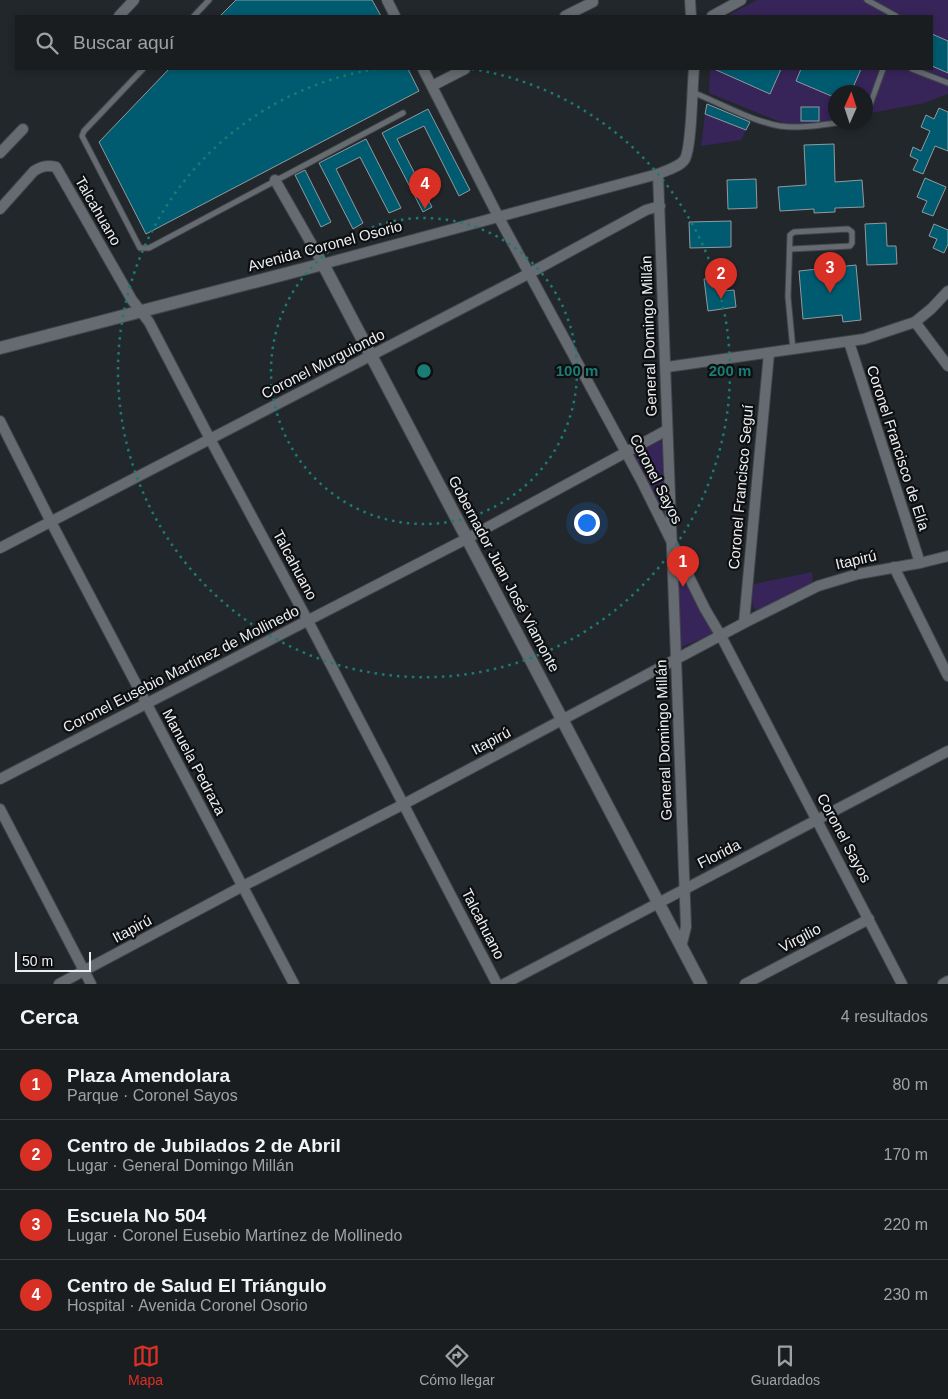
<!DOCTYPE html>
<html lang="es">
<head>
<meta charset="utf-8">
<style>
  body { margin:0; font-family:Helvetica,sans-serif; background:#272a2d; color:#f1f3f6 }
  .compass { position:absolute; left:828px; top:85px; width:45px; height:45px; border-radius:50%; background:#1a1d20; box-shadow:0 2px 8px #0003; rotate:3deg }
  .scale { position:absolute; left:15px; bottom:12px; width:76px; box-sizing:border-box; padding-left:5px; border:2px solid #eceff2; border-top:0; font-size:14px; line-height:18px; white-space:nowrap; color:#eceff2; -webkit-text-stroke:4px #0d0f11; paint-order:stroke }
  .you { position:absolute; left:586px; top:522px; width:18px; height:18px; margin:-12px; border:4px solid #fff; border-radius:50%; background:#1a73e8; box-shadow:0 0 0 8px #1a73e833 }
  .badge { display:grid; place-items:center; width:32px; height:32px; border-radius:50%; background:#d93025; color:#fff; font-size:16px; font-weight:700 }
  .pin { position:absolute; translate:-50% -41px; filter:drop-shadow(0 1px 2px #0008) }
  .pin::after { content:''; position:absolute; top:26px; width:18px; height:15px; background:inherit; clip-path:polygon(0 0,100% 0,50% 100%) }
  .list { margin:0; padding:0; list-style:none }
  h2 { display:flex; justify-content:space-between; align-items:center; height:65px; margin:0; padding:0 20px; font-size:21px }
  h2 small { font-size:16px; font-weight:400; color:#9fa2a5 }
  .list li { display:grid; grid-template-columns:32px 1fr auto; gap:15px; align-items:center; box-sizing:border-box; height:70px; padding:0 20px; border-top:1px solid #383b3e }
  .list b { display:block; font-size:19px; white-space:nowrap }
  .list p { margin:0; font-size:16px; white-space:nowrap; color:#9fa2a5 }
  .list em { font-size:16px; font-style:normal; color:#9fa2a5 }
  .icon { flex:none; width:28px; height:28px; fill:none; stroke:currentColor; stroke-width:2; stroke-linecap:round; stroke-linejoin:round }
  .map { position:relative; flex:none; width:948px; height:984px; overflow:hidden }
  .search { position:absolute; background:#1a1d20; box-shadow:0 2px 8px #0003; left:15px; right:15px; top:15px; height:55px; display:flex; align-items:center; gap:12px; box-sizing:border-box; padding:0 18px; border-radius:0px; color:#9fa2a5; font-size:19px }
  .sheet { height:345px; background:#1a1d20 }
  nav { display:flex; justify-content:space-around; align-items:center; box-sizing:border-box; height:70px; border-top:1px solid #383b3e; background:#1a1d20; font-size:14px; color:#9fa2a5 }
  nav a { display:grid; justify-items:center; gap:2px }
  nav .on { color:#d93025 }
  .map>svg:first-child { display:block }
  .green { fill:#372459 }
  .building { fill:#015b70; stroke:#919a9d }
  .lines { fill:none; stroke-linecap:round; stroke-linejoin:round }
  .service-casing { stroke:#414649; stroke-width:7 }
  .minor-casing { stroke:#414649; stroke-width:12 }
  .tertiary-casing { stroke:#414649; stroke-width:14 }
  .service { stroke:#656b70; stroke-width:5 }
  .minor { stroke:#656b70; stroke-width:10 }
  .tertiary { stroke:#656b70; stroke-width:12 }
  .ring { fill:none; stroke:#1a7c75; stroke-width:2.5; stroke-dasharray:2.5 5 }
  .labels { text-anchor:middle; stroke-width:4.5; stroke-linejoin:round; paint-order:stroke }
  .street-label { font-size:15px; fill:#eceff2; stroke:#0d0f11 }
  .centre { fill:#1a7c75; stroke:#0d0f11; stroke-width:2.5 }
  .ring-label { font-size:15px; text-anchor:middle; font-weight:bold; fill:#1a7c75; stroke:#0d0f11; stroke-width:4.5; stroke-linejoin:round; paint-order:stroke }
</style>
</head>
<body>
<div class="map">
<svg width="948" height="984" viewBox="0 0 948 984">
  <rect width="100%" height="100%" fill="#22272b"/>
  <g class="green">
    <polygon points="757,0 948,0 948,94 924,103 866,114 866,92 836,92 835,120 795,128 709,93 710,69 932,69 932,16 727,16"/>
    <polygon points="705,114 746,130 741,140 701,146"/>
    <polygon points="667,430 671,540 713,634 679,648 671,540 626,453"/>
    <path d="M812 572 813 585 757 611C749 605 753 593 754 584Z"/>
  </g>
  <g class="building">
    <polygon points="236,0 372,0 381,16 220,16"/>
    <polygon points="932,34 948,41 948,73 932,66"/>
    <polygon points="169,69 408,69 419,91 146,234 99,142"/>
    <polygon points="714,69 781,69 770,94"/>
    <polygon points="801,69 861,69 851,92 836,92 836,98 796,81"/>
    <polygon points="707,104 750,122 746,130 705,114"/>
    <rect x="801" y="107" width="18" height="14"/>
    <polygon points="939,108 948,112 948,151 935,146 923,174 913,170 918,160 910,156 913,147 921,151 930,131 921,127 926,115 934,119"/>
    <polygon points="428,109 470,190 459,196 424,126 397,139 432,207 423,212 382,133"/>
    <polygon points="366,139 401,208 389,213 360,157 336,169 363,223 353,229 319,163"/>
    <polygon points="834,144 835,182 862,180 864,207 835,208 835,212 814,213 814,209 780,211 778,187 806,185 804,145"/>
    <polygon points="305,170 331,222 321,227 295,175"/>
    <polygon points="925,178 946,187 933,216 922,212 927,201 917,197"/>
    <polygon points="756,179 757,208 728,209 727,180"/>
    <polygon points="731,221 731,247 690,248 689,222"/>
    <polygon points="886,223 887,246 896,246 897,264 867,265 865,224"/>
    <polygon points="934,224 948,230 948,244 944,253 933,248 937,239 929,236"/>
    <polygon points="856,265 861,320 843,322 842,315 803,319 799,271"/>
    <polygon points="723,277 724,291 734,290 736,307 708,311 704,279"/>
  </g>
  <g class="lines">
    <defs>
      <g id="service">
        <polyline points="867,0 896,16"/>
        <polyline points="194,16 209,0"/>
        <polyline points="143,69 84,131 82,136 140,248 149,248 403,113"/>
        <polyline points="912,69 948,83"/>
        <path d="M692 92C720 103 751 121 780 126 799 129 823 125 842 122"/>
        <polyline points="866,111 870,105 883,69"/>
        <polyline points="791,249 850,246 852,243 852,232 848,229 794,232 790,235 788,297 793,350"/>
      </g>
      <g id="minor">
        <polyline points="387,0 395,16"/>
        <polyline points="690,0 691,16"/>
        <polyline points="119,16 134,0"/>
        <polyline points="565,16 593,2 592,0"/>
        <polyline points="712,16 741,0"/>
        <polyline points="423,69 498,216 641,480 705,609 721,636 902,984"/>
        <polyline points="432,86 465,69"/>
        <polyline points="0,153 23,129"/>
        <polyline points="658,174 686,927 681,947"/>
        <path d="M275 180 323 264 658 174C667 170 680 167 685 159 692 145 692 87 694 69"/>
        <path d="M0 209 34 171C42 166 47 165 56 167L132 300 149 322 210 439 308 621 497 984"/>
        <polyline points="915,322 948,366"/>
        <polyline points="849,342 920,563"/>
        <polyline points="667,367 864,339 915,322 931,309 948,291"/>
        <polyline points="0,421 51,522 294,984"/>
        <polyline points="0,548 530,273 646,210 660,206"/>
        <polyline points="894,567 948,676"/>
        <polyline points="744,623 769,353"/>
        <polyline points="0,779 466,539 667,430"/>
        <polyline points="0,809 91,984"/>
        <polyline points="59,984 243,886 404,804 744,623 818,586 858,574 920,563 948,556"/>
        <polyline points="504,984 948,751"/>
        <polyline points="745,984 869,919"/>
        <polyline points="943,984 948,981"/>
      </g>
      <polyline id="tertiary" points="0,348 323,264 701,984"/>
    </defs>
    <use href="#service" class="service-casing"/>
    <use href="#minor" class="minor-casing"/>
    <use href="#tertiary" class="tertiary-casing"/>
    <use href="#service" class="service"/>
    <use href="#minor" class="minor"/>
    <use href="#tertiary" class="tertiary"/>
  </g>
  <g class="ring">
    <circle cx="424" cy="371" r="153"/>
    <path d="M472 69A306 306 0 1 1 376 69"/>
  </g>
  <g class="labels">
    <g class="street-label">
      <text transform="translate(98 211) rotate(60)" y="5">Talcahuano</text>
      <text transform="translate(325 246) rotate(-15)" y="5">Avenida Coronel Osorio</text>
      <text transform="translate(649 336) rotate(-92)" y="5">General Domingo Millán</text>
      <text transform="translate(323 364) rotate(-27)" y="5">Coronel Murguiondo</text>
      <text transform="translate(898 448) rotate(72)" y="5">Coronel Francisco de Elía</text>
      <text transform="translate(656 479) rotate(63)" y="5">Coronel Sayos</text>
      <text transform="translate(741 487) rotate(-85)" y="5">Coronel Francisco Seguí</text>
      <text transform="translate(856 560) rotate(-13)" y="5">Itapirú</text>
      <text transform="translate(295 565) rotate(62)" y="5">Talcahuano</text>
      <text transform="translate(504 574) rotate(62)" y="5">Gobernador Juan José Viamonte</text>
      <text transform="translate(181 669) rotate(-27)" y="5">Coronel Eusebio Martínez de Mollinedo</text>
      <text transform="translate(664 740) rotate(-92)" y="5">General Domingo Millán</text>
      <text transform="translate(491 741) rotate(-28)" y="5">Itapirú</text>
      <text transform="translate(194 762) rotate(62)" y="5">Manuela Pedraza</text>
      <text transform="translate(844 838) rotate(62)" y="5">Coronel Sayos</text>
      <text transform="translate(719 854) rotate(-27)" y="5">Florida</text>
      <text transform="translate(483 924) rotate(63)" y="5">Talcahuano</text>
      <text transform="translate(132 929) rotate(-28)" y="5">Itapirú</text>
      <text transform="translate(800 938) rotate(-28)" y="5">Virgilio</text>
    </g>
  </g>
  <circle cx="424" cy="371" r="8" class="centre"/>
  <g class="ring-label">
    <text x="577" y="376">100 m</text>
    <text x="730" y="376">200 m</text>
  </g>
</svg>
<svg class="compass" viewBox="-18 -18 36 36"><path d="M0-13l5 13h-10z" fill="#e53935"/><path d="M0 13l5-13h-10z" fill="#9fa2a5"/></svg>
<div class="scale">50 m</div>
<div class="you"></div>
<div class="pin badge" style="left:683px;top:587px">1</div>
<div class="pin badge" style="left:721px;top:299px">2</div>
<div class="pin badge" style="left:830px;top:293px">3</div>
<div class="pin badge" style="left:425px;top:209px">4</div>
<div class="search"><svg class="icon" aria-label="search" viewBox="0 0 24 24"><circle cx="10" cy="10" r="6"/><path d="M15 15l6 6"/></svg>Buscar aquí</div>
</div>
<section class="sheet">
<h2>Cerca<small>4 resultados</small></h2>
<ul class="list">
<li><span class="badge">1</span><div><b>Plaza Amendolara</b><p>Parque · Coronel Sayos</p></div><em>80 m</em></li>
<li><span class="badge">2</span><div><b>Centro de Jubilados 2 de Abril</b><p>Lugar · General Domingo Millán</p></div><em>170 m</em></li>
<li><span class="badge">3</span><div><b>Escuela No 504</b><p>Lugar · Coronel Eusebio Martínez de Mollinedo</p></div><em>220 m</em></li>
<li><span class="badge">4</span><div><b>Centro de Salud El Triángulo</b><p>Hospital · Avenida Coronel Osorio</p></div><em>230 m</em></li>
</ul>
</section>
<nav>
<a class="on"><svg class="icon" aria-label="map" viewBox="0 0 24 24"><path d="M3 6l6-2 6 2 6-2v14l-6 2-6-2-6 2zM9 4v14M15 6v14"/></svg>Mapa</a>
<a><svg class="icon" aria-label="directions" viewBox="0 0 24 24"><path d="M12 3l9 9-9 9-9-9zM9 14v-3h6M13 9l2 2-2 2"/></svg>Cómo llegar</a>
<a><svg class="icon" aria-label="saved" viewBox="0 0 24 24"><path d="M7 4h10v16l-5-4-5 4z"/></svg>Guardados</a>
</nav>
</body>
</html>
